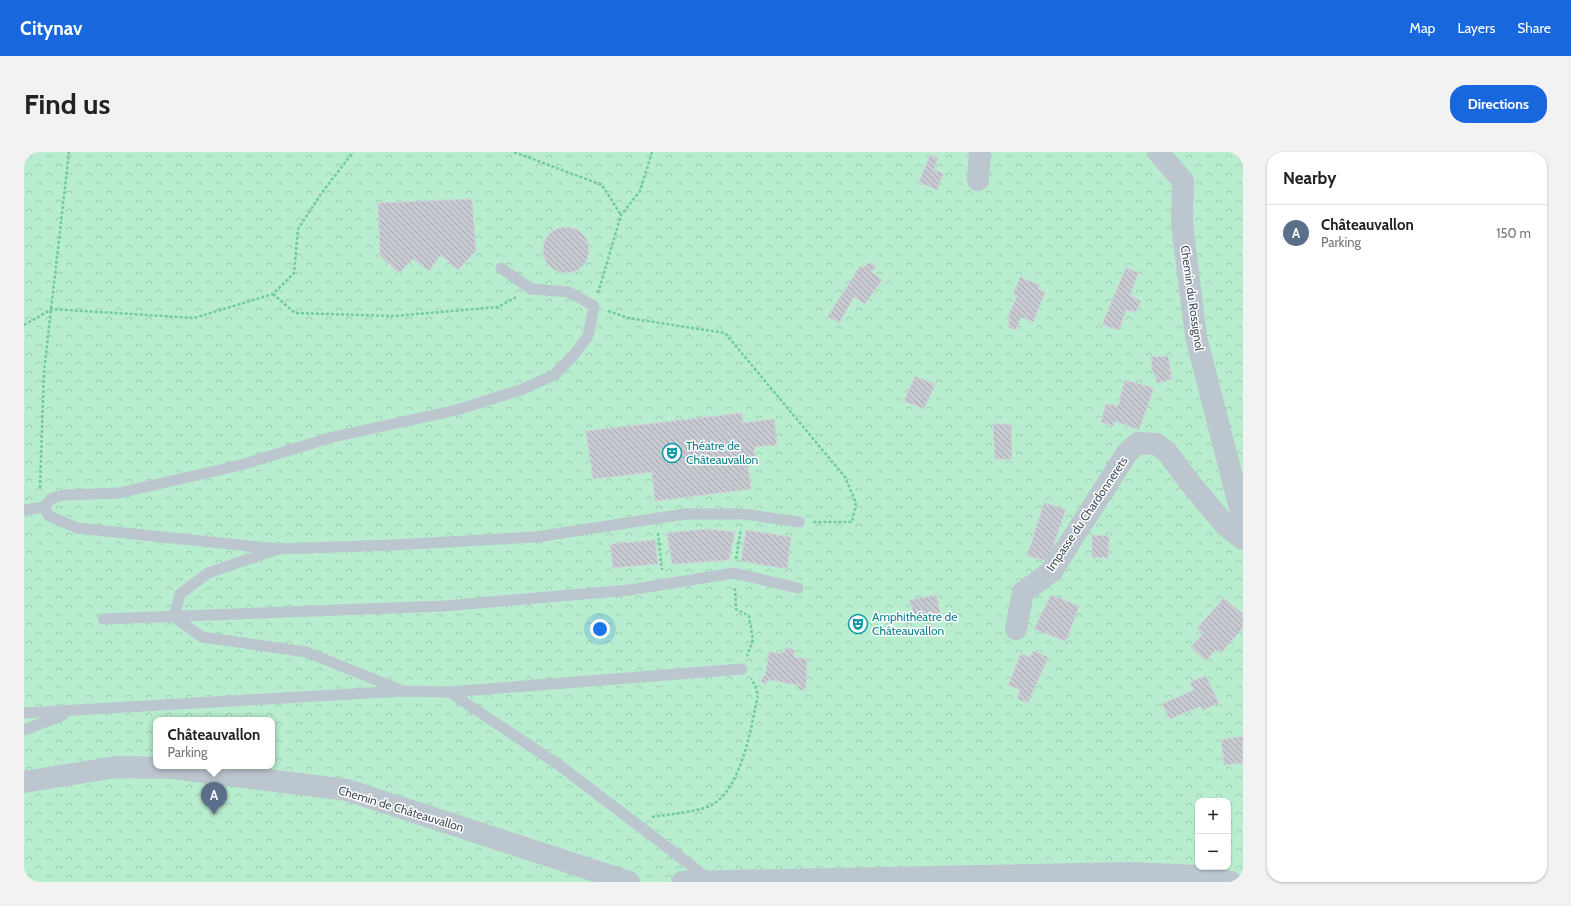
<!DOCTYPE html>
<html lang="en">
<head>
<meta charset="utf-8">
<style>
  body { margin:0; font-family:Cabin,sans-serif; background:#f2f2f2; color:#222 }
  .controls { position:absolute; right:12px; bottom:12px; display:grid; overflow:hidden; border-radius:8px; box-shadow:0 1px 3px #0004 }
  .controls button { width:36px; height:36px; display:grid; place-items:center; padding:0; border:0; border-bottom:1px solid #e0e0e0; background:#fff; color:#222; font:20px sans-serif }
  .you { position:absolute; left:576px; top:477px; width:14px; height:14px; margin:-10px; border:3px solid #fff; border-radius:50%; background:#1a73e8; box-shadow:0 0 0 6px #1a73e833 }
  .badge { display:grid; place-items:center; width:26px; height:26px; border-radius:50%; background:#1867dc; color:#fff; font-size:13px; font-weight:700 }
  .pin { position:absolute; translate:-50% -33px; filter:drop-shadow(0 1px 2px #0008) }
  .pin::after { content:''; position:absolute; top:21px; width:14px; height:12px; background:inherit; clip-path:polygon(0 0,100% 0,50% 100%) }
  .popup { position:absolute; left:129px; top:565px; width:122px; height:52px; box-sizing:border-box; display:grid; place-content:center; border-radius:8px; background:#fff; filter:drop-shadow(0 1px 3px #0005); font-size:13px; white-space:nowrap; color:#767676 }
  .popup b { font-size:15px; color:#222 }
  .popup::after { content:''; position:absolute; left:50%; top:100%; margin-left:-8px; border:8px solid transparent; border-top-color:#fff }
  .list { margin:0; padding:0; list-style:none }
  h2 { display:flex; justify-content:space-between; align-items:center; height:52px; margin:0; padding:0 16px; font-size:17px }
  h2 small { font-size:13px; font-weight:400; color:#767676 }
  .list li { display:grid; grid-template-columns:26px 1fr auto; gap:12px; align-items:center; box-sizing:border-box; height:56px; padding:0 16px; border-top:1px solid #e0e0e0 }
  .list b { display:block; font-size:15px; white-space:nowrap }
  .list p { margin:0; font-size:13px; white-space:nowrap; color:#767676 }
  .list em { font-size:13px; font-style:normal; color:#767676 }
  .map { position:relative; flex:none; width:1219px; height:730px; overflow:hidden; border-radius:16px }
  header { display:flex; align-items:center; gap:24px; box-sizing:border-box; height:56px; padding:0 20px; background:#1867dc; color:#fff }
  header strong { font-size:19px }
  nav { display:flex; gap:22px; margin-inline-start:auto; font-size:14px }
  .intro { display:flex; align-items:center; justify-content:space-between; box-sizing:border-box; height:96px; padding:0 24px }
  h1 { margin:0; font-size:28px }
  .button { padding:10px 18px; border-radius:16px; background:#1867dc; color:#fff; font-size:14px; font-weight:700 }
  main { display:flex; gap:24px; padding:0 24px }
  aside { flex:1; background:#fff; border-radius:16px; box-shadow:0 1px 3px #0004 }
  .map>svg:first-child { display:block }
  .forest { fill:url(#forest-crowns); fill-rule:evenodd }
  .building { fill:url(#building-back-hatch); stroke:#cfd2d8 }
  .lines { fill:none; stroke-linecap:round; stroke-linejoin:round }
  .path { stroke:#71cba2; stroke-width:2.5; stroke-dasharray:3 2; stroke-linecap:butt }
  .service { stroke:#bcc6cf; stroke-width:11 }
  .minor { stroke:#bcc6cf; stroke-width:22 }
  .labels { text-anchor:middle; stroke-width:3; stroke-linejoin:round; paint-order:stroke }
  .street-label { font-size:12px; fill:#444e59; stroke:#fff }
  .culture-label { font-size:12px; fill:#0d838f; stroke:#fff; text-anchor:start }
</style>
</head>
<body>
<header>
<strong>Citynav</strong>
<nav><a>Map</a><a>Layers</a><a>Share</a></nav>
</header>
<div class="intro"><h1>Find us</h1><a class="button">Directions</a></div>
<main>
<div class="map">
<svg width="1219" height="730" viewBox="0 0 1219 730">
  <defs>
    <pattern id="forest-crowns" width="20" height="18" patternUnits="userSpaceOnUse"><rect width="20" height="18" fill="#b8eecf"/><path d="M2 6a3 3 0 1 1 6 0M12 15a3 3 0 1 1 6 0" fill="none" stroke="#9fceb4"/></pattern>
    <pattern id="building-back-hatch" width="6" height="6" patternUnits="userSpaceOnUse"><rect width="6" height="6" fill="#c8cad2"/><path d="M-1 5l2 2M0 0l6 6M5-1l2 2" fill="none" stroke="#a4a6ad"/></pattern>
  </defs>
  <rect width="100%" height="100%" fill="#efeceb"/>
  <path class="forest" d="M0 0H1219V730H0ZM132 568H248V614H132ZM1174 649H1204V715H1174Z"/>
  <g class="building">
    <polygon points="906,3 914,6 910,17 919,22 913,38 895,30"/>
    <polygon points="448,47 452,99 434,118 417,103 405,119 389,107 375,121 356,104 354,51"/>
    <circle cx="542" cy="98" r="23"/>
    <polygon points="845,110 852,114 847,120 858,128 841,152 830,145 815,171 804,164 836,114 839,116"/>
    <polygon points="1102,115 1114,121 1106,144 1117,149 1112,160 1102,158 1095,178 1078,173"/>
    <polygon points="996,125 1015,133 1014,137 1021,140 1009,170 997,165 992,178 985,176 985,162 993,144 989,143"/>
    <polygon points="1144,204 1148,227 1134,231 1128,217 1127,205"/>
    <polygon points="891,224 911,232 900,257 880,249"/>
    <polygon points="1101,228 1130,236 1115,278 1091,269 1089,274 1077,270 1082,252 1094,254"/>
    <polygon points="718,261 719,271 750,267 753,293 730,295 731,306 723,307 727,337 631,349 628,320 569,327 562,279"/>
    <polygon points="969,272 987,272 988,307 971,307"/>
    <polygon points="1020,351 1042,357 1024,409 1003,404"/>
    <polygon points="684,377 711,380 705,408 648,412 643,381"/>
    <polygon points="722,378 767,385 763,417 717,409"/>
    <polygon points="1068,383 1085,384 1084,406 1068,405"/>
    <polygon points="631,388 634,412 589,416 586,392"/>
    <polygon points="912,443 917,463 892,469 885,448"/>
    <polygon points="1027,443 1055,454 1042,489 1010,477"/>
    <polygon points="1200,446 1219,462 1219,476 1197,501 1192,497 1182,509 1167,495 1179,481 1173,476"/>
    <polygon points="763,495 770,498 770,505 783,507 782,535 780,538 775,538 774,533 745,528 741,532 737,529 739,524 741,524 745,500 758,502"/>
    <polygon points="1009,499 1024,505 1004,551 993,547 996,538 984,533 997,502 1006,505"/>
    <polygon points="1182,524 1195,551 1179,558 1177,554 1146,567 1138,552 1170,538 1166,530"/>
    <polygon points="1219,584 1219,611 1200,613 1197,588"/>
  </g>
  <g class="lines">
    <g class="path">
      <polyline points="490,0 578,33 597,63"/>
      <polyline points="574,141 597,63 616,39 628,0"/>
      <polyline points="249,142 271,161 370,164 474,155 492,145"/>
      <polyline points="584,159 604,166 701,181 821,325 832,351 828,370 789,370"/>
      <polyline points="0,173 28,157 170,166 249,142 270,121 274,77 297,42 329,0"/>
      <polyline points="16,336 20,219 45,0"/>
      <polyline points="634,381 638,418"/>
      <polyline points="712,407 717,377"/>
      <polyline points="711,436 712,457 725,464 729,488 723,504"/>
      <path d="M628 665C646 662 666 661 683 655 717 643 727 575 734 543L731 533 727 527"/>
    </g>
    <g class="service">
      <polyline points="20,355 25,364 53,376 254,397 369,393 512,385 661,362 719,362 775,370"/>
      <polyline points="0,358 20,355 28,346 40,343 95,341 217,313 309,285 433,258 499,237 530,223 549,204 564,184 570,154 545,140 507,137 477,116"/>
      <polyline points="251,398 184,421 156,442 150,465 178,485 282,500 375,537"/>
      <polyline points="79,467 420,454 605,438 710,421 774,436"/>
      <polyline points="0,561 379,539 425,540"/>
      <polyline points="0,578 39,563"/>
      <polyline points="686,728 535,613 425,540 718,517"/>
    </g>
    <g class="minor">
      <polyline points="1134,0 1159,29 1158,72 1172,185 1219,368"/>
      <polyline points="954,28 956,0"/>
      <polyline points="992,477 999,440 1027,420 1103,301 1114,291 1132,292 1143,300 1166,331 1202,374 1219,387"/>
      <polyline points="0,630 92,615 148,616 323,638 605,730"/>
      <polyline points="658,730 1105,721 1179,724 1207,730"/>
    </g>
  </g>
  <defs>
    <symbol id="theatre-ring" viewBox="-11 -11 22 22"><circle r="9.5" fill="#fff" stroke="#0f9aa8" stroke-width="1.5"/><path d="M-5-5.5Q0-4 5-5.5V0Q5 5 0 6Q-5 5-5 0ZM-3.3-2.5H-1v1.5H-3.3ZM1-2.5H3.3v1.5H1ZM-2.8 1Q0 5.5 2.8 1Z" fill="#0f9aa8"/></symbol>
  </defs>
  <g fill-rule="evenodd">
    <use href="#theatre-ring" x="637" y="290" width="22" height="22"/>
    <use href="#theatre-ring" x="823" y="461" width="22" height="22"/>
  </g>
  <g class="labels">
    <g class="street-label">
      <text transform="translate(1168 146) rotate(82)" y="4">Chemin du Rossignol</text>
      <text transform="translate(1063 362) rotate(-56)" y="4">Impasse du Chardonnerets</text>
      <text transform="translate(377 657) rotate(17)" y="4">Chemin de Châteauvallon</text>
    </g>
    <g class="culture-label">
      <text x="662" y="298">Théatre de<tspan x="662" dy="14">Châteauvallon</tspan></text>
      <text x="848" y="469">Amphithéatre de<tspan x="848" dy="14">Châteauvallon</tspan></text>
    </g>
  </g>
</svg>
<div class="controls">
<button>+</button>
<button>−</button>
</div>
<div class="you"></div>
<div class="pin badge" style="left:190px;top:663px;background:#5c6f8a">A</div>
<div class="popup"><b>Châteauvallon</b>Parking</div>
</div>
<aside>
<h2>Nearby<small></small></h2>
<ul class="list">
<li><span class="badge" style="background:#5c6f8a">A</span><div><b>Châteauvallon</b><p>Parking</p></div><em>150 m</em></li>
</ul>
</aside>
</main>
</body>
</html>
